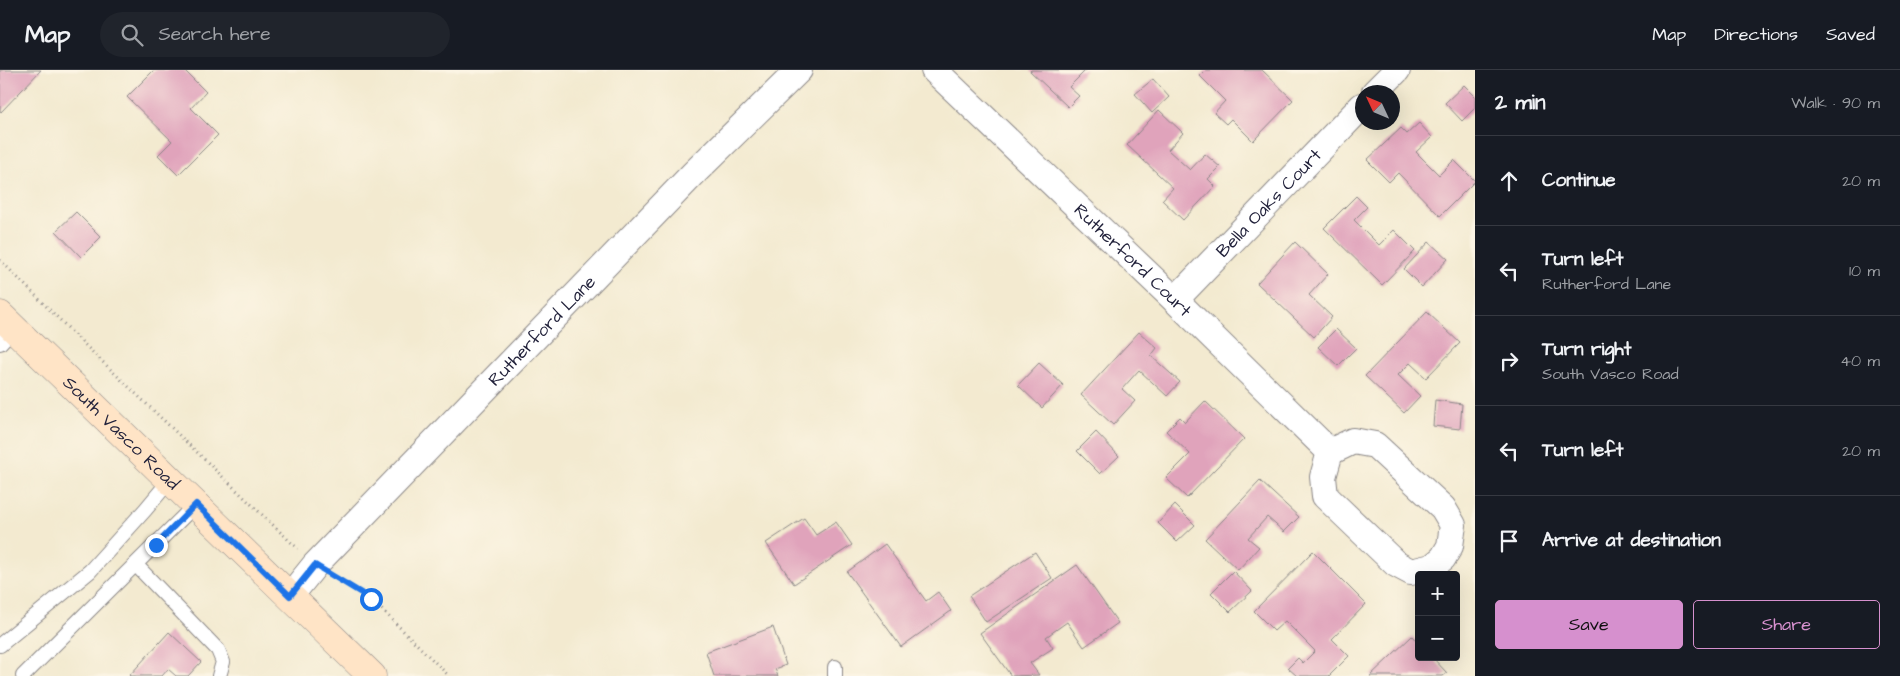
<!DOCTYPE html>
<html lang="en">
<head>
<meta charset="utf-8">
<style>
  body { margin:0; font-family:"Architects Daughter",sans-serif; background:#20242c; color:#f1f3f6 }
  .controls { position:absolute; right:15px; bottom:15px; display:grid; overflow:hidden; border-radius:5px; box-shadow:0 5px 20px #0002 }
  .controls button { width:45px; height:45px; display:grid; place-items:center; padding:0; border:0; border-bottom:1px solid #363941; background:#171b24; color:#f1f3f6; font:25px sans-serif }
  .compass { position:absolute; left:1355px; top:15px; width:45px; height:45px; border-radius:50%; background:#171b24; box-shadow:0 5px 20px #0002; rotate:314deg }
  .stop { position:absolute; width:15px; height:15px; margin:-11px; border:4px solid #1a73e8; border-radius:50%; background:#fff }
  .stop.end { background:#1a73e8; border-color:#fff; box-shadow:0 1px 5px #0008 }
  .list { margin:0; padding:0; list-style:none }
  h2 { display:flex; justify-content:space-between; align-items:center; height:65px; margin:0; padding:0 20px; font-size:21px }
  h2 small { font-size:16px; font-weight:400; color:#9ea1a6 }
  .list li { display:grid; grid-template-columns:32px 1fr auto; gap:15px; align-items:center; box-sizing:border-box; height:90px; padding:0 20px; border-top:1px solid #363941 }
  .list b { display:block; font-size:19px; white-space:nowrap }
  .list p { margin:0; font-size:16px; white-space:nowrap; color:#9ea1a6 }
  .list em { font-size:16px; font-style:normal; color:#9ea1a6 }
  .actions { display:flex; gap:10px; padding:15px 20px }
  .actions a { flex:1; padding:11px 0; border:1px solid #d690ce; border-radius:5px; text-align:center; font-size:18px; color:#d690ce }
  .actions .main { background:#d690ce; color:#111 }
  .icon { flex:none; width:28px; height:28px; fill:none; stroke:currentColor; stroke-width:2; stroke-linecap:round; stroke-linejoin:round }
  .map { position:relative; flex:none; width:1475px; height:606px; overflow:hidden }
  header { display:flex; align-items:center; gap:30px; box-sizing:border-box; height:70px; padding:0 25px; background:#171b24; border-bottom:1px solid #363941 }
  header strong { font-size:24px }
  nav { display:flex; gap:28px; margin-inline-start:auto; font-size:18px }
  .search { width:350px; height:45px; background:#20242c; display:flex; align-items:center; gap:12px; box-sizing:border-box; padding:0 18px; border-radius:28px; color:#9ea1a6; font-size:19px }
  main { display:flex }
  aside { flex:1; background:#171b24 }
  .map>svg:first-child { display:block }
  .building { fill:#e0a3bb }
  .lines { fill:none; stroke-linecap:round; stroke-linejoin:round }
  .lane-casing { stroke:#8a8686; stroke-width:16 }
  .street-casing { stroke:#8a8686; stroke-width:28 }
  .secondary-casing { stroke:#8a8686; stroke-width:29 }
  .path { stroke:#8a8686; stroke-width:3; stroke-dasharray:1 4; stroke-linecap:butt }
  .lane { stroke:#fff; stroke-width:14 }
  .street { stroke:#fff; stroke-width:26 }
  .secondary { stroke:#ffe4c6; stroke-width:28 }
  .route { stroke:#1a73e8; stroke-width:6 }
  .labels { text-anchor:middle; stroke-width:4; stroke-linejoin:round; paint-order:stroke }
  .street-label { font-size:18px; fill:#22223b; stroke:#fcf5e5 }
</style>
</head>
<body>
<header>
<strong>Map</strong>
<div class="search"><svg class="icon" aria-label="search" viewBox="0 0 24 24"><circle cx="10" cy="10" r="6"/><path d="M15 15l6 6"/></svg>Search here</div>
<nav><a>Map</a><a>Directions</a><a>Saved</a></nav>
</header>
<main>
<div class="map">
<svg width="1475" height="606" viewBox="0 0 1475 606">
  <rect width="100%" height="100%" fill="#fcf5e5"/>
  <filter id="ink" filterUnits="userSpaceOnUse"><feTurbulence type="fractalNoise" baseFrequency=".02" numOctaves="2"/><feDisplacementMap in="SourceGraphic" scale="10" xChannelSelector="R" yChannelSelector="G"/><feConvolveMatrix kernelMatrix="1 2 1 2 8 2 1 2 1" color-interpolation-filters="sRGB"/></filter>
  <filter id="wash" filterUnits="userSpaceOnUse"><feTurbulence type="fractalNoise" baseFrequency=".0096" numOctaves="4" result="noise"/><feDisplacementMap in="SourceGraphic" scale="20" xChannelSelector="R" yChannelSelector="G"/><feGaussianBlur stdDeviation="1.12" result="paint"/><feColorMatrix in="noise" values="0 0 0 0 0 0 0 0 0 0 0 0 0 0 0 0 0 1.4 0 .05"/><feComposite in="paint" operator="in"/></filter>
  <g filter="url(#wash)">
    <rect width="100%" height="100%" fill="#f3ead0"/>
    <g id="blocks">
      <g class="building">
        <polygon points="0,0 41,0 1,42 0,41"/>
        <polygon points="154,0 184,0 206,22 191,38 218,65 178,105 158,85 172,71 127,27"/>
        <polygon points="1031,0 1086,0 1069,17 1079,26 1068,37 1030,1"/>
        <polygon points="1206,0 1262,0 1293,30 1253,71 1231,49 1226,54 1214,43 1225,31 1200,6"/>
        <polygon points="1153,9 1169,27 1152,43 1135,24"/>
        <polygon points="1464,15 1475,26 1475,38 1462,51 1445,33"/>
        <polygon points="1159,40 1183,63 1168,80 1190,100 1205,84 1220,97 1208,109 1215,116 1183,150 1162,130 1173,118 1127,75"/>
        <polygon points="1419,53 1432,67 1416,82 1439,105 1454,90 1475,111 1440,146 1398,103 1389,112 1367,90 1401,58 1407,64"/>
        <polygon points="1356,126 1367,137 1354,150 1379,175 1394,160 1415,181 1382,215 1324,158"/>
        <polygon points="76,142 101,167 81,187 56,161"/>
        <polygon points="1295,172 1328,204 1309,225 1332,247 1314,267 1257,213"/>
        <polygon points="1429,172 1448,189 1422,217 1404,199"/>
        <polygon points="1427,242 1460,273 1426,308 1410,293 1398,305 1420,326 1404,343 1365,306"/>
        <polygon points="1336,259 1356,278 1338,296 1318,277"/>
        <polygon points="1139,262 1157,278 1151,286 1180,312 1167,326 1139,300 1122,319 1135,331 1113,355 1081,325"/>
        <polygon points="1039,293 1063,315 1042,338 1018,315"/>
        <polygon points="1435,330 1462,334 1460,359 1433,356"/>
        <polygon points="1205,331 1244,369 1187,428 1166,408 1190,384 1166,361 1180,347 1185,352"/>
        <polygon points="1096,362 1119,386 1100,404 1077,381"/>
        <polygon points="1260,411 1299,447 1284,462 1267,447 1248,468 1259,477 1238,500 1205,469"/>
        <polygon points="1175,435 1195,455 1177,472 1158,453"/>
        <polygon points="804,448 816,465 836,452 852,475 794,514 766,473"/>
        <polygon points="885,474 926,531 938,522 951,541 901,577 847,502"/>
        <polygon points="1313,481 1366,534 1332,569 1349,586 1329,606 1297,606 1288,598 1298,588 1303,593 1315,581 1285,551 1274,561 1254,541"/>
        <polygon points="1035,482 1052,508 986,552 969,526"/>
        <polygon points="1077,495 1118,553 1084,577 1067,552 1046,567 1053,578 1030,593 1039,605 1011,606 980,563"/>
        <polygon points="1233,501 1252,521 1230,542 1211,523"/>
        <polygon points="773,557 786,595 775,599 778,606 714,606 706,582"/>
        <polygon points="169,562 201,592 188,606 176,606 168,599 162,606 129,606"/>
        <polygon points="1412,566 1419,574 1419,587 1432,587 1447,603 1443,606 1370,606"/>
      </g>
    </g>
  </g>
  <g filter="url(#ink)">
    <use href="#blocks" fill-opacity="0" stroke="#8a8686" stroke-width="1"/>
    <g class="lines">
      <defs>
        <g id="lane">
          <polyline points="0,273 14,258"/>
          <polyline points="136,495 218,580 223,592 219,606"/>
          <polyline points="0,575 90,501 145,440 170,410"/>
          <polyline points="23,606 196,434"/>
          <polyline points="835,606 835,597"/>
        </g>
        <g id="street">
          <path id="s1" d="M934 0 1175 230 1330 382"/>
          <polyline points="1375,22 1397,0"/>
          <path id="s2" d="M1175 230 1362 36"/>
          <polygon points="1353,371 1375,375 1443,438 1453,455 1450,476 1443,488 1432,497 1411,502 1396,494 1325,426 1323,407 1330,382"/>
          <path id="s3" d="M290 526 315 495 694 103 799 0"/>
        </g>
        <g id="secondary">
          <path id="s4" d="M0 245 372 606"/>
        </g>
      </defs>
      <use href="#lane" class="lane-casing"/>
      <use href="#street" class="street-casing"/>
      <use href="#secondary" class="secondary-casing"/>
      <g class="path">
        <polyline points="0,190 84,274 298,479"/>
        <polyline points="337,508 371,529 449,606"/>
      </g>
      <use href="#lane" class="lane"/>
      <use href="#street" class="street"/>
      <use href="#secondary" class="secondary"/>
    </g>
  </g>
  <g class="lines" filter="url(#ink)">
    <polyline class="route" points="156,475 196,434 290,526 315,495 371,529"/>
  </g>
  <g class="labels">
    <g class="street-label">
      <text dy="6" stroke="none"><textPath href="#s2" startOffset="135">Bella Oaks Court</textPath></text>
      <text dy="6" stroke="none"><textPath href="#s1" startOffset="275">Rutherford Court</textPath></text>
      <text dy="6" stroke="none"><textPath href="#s3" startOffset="366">Rutherford Lane</textPath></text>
      <text dy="6" stroke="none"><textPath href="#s4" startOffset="169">South Vasco Road</textPath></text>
    </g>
  </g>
</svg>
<div class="controls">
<button>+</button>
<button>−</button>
</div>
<svg class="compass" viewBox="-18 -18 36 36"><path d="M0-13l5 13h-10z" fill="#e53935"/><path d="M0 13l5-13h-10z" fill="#9ea1a6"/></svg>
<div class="stop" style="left:371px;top:529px"></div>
<div class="stop end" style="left:156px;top:475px"></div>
</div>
<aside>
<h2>2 min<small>Walk · 90 m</small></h2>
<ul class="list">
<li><svg class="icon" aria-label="ahead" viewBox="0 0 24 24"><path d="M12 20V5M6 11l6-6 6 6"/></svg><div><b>Continue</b></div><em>20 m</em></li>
<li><svg class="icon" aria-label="left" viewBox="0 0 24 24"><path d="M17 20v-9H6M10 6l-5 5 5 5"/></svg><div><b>Turn left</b><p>Rutherford Lane</p></div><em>10 m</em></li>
<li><svg class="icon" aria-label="right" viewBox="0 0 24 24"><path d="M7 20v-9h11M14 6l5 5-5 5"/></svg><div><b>Turn right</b><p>South Vasco Road</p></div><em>40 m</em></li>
<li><svg class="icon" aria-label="left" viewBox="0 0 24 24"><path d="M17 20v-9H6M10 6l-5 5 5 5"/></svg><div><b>Turn left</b></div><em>20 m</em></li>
<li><svg class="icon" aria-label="arrive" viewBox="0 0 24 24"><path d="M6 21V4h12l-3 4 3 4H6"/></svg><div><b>Arrive at destination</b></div></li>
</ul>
<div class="actions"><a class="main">Save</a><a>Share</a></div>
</aside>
</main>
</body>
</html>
